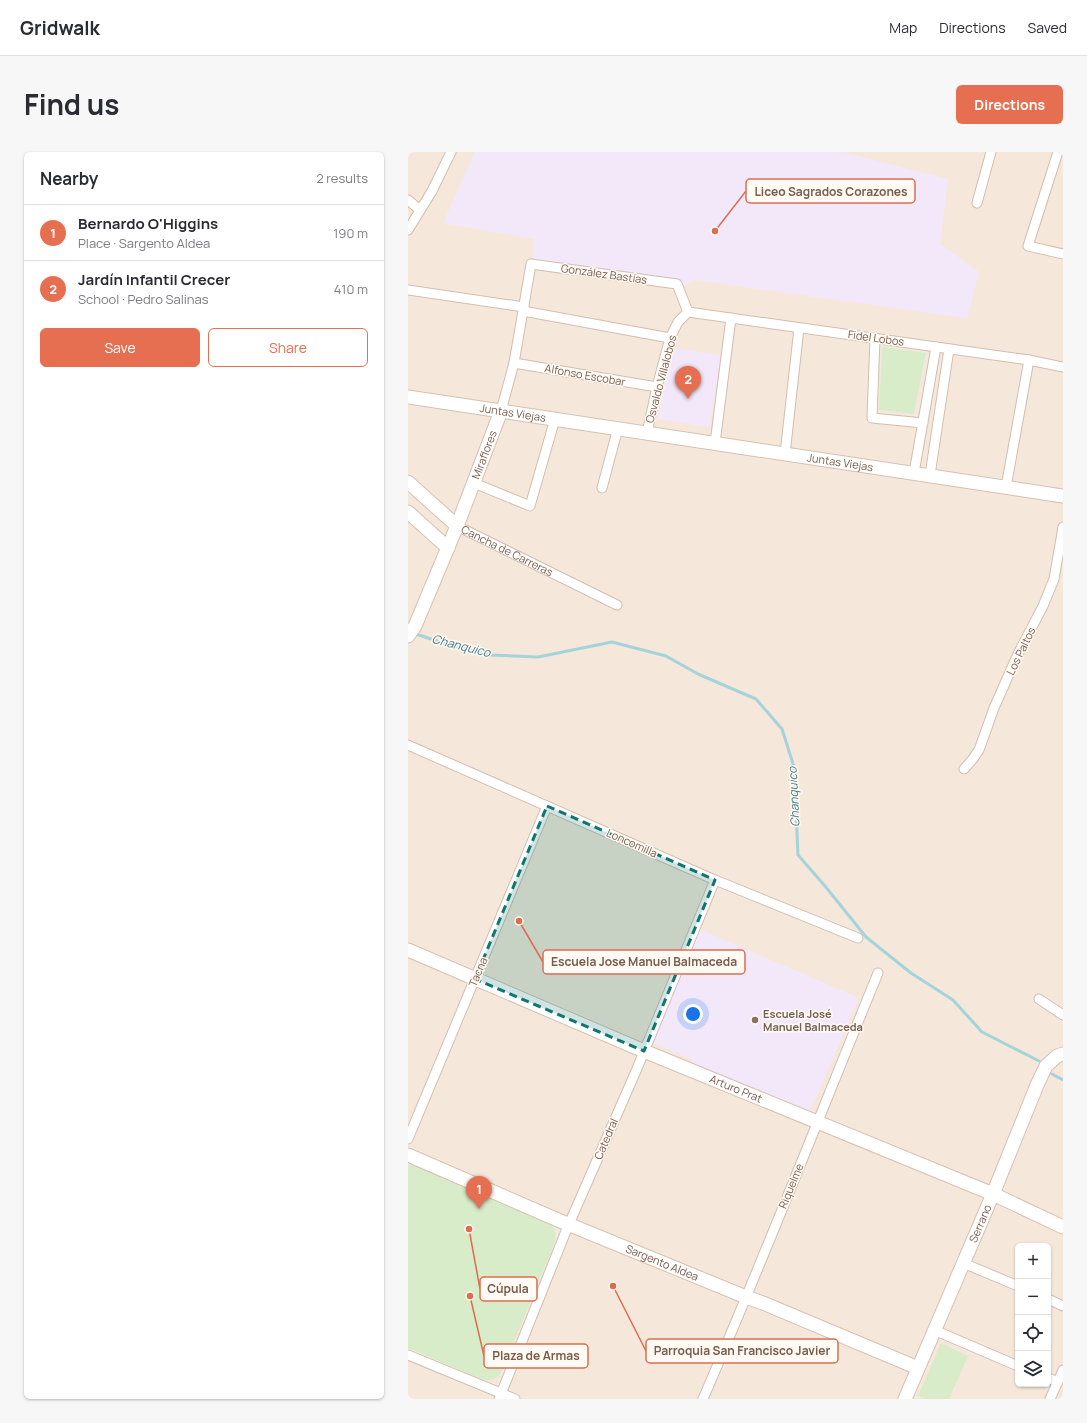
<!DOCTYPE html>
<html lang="en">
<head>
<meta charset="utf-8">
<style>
  body { margin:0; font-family:Manrope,sans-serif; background:#f7f7f7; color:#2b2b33 }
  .controls { position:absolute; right:12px; bottom:12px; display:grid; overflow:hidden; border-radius:6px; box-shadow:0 1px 3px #0004 }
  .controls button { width:36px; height:36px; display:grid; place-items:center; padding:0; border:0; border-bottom:1px solid #e1e1e2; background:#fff; color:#2b2b33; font:20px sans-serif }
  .you { position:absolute; left:285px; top:862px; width:14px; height:14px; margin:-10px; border:3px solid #fff; border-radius:50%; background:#1a73e8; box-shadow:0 0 0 6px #1a73e833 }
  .badge { display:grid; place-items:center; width:26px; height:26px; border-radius:50%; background:#e76f51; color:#fff; font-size:13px; font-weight:700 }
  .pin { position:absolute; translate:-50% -33px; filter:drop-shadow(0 1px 2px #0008) }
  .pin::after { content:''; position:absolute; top:21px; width:14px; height:12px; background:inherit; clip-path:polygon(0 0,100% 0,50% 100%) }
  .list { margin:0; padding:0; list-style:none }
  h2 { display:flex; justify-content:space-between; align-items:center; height:52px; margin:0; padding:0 16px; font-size:17px }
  h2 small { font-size:13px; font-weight:400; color:#7c7c81 }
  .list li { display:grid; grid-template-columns:26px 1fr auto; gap:12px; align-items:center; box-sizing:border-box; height:56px; padding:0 16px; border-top:1px solid #e1e1e2 }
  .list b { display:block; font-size:15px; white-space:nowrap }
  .list p { margin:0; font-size:13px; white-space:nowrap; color:#7c7c81 }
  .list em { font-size:13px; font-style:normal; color:#7c7c81 }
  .actions { display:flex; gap:8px; padding:12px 16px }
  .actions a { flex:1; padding:9px 0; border:1px solid #e76f51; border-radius:6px; text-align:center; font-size:14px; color:#e76f51 }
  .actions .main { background:#e76f51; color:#fff }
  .icon { flex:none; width:22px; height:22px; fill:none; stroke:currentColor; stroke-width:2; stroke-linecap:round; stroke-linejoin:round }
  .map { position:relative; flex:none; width:655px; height:1247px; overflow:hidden; border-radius:6px }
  header { display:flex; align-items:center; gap:24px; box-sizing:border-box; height:56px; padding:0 20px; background:#fff; border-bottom:1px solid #e1e1e2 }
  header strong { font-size:19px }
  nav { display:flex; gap:22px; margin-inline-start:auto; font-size:14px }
  .intro { display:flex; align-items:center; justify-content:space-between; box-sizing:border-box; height:96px; padding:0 24px }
  h1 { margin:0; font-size:28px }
  .button { padding:10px 18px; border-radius:6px; background:#e76f51; color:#fff; font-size:14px; font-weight:700 }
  main { display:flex; gap:24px; padding:0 24px }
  aside { flex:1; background:#fff; border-radius:6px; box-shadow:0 1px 3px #0004 }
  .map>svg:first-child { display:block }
  .residential { fill:#f5e8da; fill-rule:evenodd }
  .education { fill:#f3e8fa }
  .green { fill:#d8ecc9 }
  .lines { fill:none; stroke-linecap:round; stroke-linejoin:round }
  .stream { stroke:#a5d3da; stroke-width:3 }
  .street-casing { stroke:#d1beb0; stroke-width:11 }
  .secondary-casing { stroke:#d6c0b0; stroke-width:15 }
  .street { stroke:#fff; stroke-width:9 }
  .secondary { stroke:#fff; stroke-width:13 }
  .marked { fill:#0f766e; fill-opacity:0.2; stroke:#0f766e; stroke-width:3; stroke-dasharray:8 5; stroke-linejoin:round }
  .education-dot { fill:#8d6e63; stroke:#fffaf3; stroke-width:1.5 }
  .labels { text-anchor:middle; stroke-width:3; stroke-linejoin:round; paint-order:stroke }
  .street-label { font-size:11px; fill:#7a5c4d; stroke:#fffaf3 }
  .education-label { font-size:11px; font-weight:bold; fill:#785e54; stroke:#fffaf3; text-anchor:start }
  .water-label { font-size:12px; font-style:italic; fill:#437c86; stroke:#fffaf3 }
  .leader { fill:none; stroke:#dc6d51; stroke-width:1.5 }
  .callout-dot { fill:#dc6d51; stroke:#fffaf3; stroke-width:1.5 }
  .callout { fill:#fffaf3; stroke:#dc6d51; stroke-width:1.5 }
  .callout-label { font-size:12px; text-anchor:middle; font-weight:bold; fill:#7a5c4d }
</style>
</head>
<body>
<header>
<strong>Gridwalk</strong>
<nav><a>Map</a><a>Directions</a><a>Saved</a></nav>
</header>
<div class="intro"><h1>Find us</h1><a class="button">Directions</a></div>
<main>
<aside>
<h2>Nearby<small>2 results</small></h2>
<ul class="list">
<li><span class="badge">1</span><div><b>Bernardo O'Higgins</b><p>Place · Sargento Aldea</p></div><em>190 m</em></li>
<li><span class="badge">2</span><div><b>Jardín Infantil Crecer</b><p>School · Pedro Salinas</p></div><em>410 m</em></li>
</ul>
<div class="actions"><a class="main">Save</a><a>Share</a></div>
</aside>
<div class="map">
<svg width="655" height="1247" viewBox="0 0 655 1247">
  <rect width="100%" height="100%" fill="#fdf6ec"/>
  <path class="residential" d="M0 0H655V1247H0ZM610 1094H640V1232H610Z"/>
  <g class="education">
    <polygon points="67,0 434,0 540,27 532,92 571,120 559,166 286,128 279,133 124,111 126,87 35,71"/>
    <polygon points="267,196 313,203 302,275 250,267 257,226"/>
    <polygon points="291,777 451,846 400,963 283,913 285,908 243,890"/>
  </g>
  <g class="green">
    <polygon points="474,195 518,201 506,262 471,258"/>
    <path d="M3 1013 13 1016 140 1069C148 1075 149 1084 146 1093L93 1221C87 1228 82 1230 73 1227L0 1196V1014Z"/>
    <polygon points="533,1191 560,1204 541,1247 518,1247 510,1244"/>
  </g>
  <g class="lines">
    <g class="stream">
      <polyline points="5,481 38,492 81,503 130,505 204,490 258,504 290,522 348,547 374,577 386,615 390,703 417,734 458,785 503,821 545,848 574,880 631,909"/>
      <polyline points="644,922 655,928"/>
    </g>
    <defs>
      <g id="street">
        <polyline points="650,0 620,94 655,102"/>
        <polyline points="0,48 12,58"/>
        <polyline points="569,51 583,0"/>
        <polyline points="0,78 24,39 43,0"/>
        <polyline points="0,138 116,155"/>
        <polyline points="115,159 262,186"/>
        <polyline points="280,160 621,208 655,215"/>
        <polyline points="467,186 464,266 515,271"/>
        <polyline points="106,211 249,235"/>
        <polyline points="93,259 106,211 123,112 269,132 280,160 270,170 262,186 249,235 239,281"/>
        <polyline points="307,291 323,166"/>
        <polyline points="377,302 391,176"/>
        <polyline points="506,321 528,195"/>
        <polyline points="522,323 541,197"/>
        <polyline points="66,331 122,354 147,267"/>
        <polyline points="598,335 621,208"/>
        <polyline points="194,336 210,276"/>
        <path id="s1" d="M49 374 209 453"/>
        <polyline points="0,593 307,728 450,786"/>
        <polyline points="556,617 564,608 571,598 586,556 610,502 635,454 646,427 655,375"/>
        <polyline points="631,847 655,863"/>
        <polyline points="0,987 139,654"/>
        <polyline points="555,1111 610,1134"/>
        <polyline points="640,1147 655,1154"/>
        <polyline points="526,1178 610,1214"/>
        <polyline points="0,1203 107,1247"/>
        <polyline points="640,1226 650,1230"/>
        <polyline points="91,1247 158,1079 228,919 307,728"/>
        <path d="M295 1247C356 1106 412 963 470 821"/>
        <polyline points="642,1247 655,1218"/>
      </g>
      <g id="secondary">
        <path id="s2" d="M0 245 655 344"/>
        <polyline points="0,330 49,374"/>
        <polyline points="0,360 40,396"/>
        <path id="s3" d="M0 484 7 474 49 374 93 259"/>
        <path id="s4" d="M0 798 236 899 585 1042 655 1075"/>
        <path id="s5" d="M0 1003 150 1068 338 1145 355 1151 510 1216"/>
        <path id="s6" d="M497 1247 585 1042 629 933 638 914 649 904 655 902"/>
      </g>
    </defs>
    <use href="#street" class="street-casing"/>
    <use href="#secondary" class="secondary-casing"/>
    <use href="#street" class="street"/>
    <use href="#secondary" class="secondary"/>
  </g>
  <path class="marked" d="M139 654 307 728 236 899 67 827Z"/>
  <circle class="education-dot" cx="347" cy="868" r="4"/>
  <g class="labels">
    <g class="street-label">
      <text transform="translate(196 122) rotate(8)" y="4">González Bastías</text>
      <text transform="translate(468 186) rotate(8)" y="4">Fidel Lobos</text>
      <text transform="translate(177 223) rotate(10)" y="4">Alfonso Escobar</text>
      <text transform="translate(253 227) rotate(-75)" y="4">Osvaldo Villalobos</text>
      <text dy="4" stroke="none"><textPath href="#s2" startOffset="106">Juntas Viejas</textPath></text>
      <text dy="4" stroke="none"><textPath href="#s3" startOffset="197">Miraflores</textPath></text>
      <text dy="4" stroke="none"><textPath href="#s2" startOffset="437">Juntas Viejas</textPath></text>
      <text dy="4" stroke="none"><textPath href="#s1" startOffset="56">Cancha de Carreras</textPath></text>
      <text transform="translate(613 499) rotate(-64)" y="4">Los Paltos</text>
      <text transform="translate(224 691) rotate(24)" y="4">Loncomilla</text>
      <text transform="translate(70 820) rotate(-67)" y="4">Tacna</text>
      <text dy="4" stroke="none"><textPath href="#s4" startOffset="356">Arturo Prat</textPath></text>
      <text transform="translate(198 987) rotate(-67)" y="4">Catedral</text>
      <text transform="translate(383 1034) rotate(-68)" y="4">Riquelme</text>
      <text dy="4" stroke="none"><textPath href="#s6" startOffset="191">Serrano</textPath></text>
      <text dy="4" stroke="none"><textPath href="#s5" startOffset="276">Sargento Aldea</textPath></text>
    </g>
    <g class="education-label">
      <text x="355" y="866">Escuela José<tspan x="355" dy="13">Manuel Balmaceda</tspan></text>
    </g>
    <g class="water-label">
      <text transform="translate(53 494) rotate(14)" y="4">Chanquico</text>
      <text transform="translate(386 645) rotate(-93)" y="4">Chanquico</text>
    </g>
  </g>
  <path class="leader" d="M307 79L338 39M111 769L135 810M61 1077L72 1137M205 1134L238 1199M62 1144L76 1204"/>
  <g class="callout-dot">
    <circle cx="307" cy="79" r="4"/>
    <circle cx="111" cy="769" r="4"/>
    <circle cx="61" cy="1077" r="4"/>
    <circle cx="205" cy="1134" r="4"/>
    <circle cx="62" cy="1144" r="4"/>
  </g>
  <g class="callout">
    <rect x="338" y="27" width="169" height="24" rx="4"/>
    <rect x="135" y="798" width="202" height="24" rx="4"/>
    <rect x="72" y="1125" width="57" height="24" rx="4"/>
    <rect x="238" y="1187" width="192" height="24" rx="4"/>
    <rect x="76" y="1192" width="104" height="24" rx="4"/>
  </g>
  <g class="callout-label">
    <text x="423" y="44">Liceo Sagrados Corazones</text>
    <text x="236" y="814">Escuela Jose Manuel Balmaceda</text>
    <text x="100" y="1141">Cúpula</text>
    <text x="334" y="1203">Parroquia San Francisco Javier</text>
    <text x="128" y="1208">Plaza de Armas</text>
  </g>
</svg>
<div class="controls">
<button>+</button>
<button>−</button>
<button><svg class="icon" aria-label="locate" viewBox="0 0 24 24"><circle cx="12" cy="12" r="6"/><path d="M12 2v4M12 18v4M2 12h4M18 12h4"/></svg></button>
<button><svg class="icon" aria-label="layers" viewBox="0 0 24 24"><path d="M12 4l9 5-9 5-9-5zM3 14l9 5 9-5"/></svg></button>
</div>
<div class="you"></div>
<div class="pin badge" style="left:71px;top:1057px">1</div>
<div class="pin badge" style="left:280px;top:247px">2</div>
</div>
</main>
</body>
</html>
